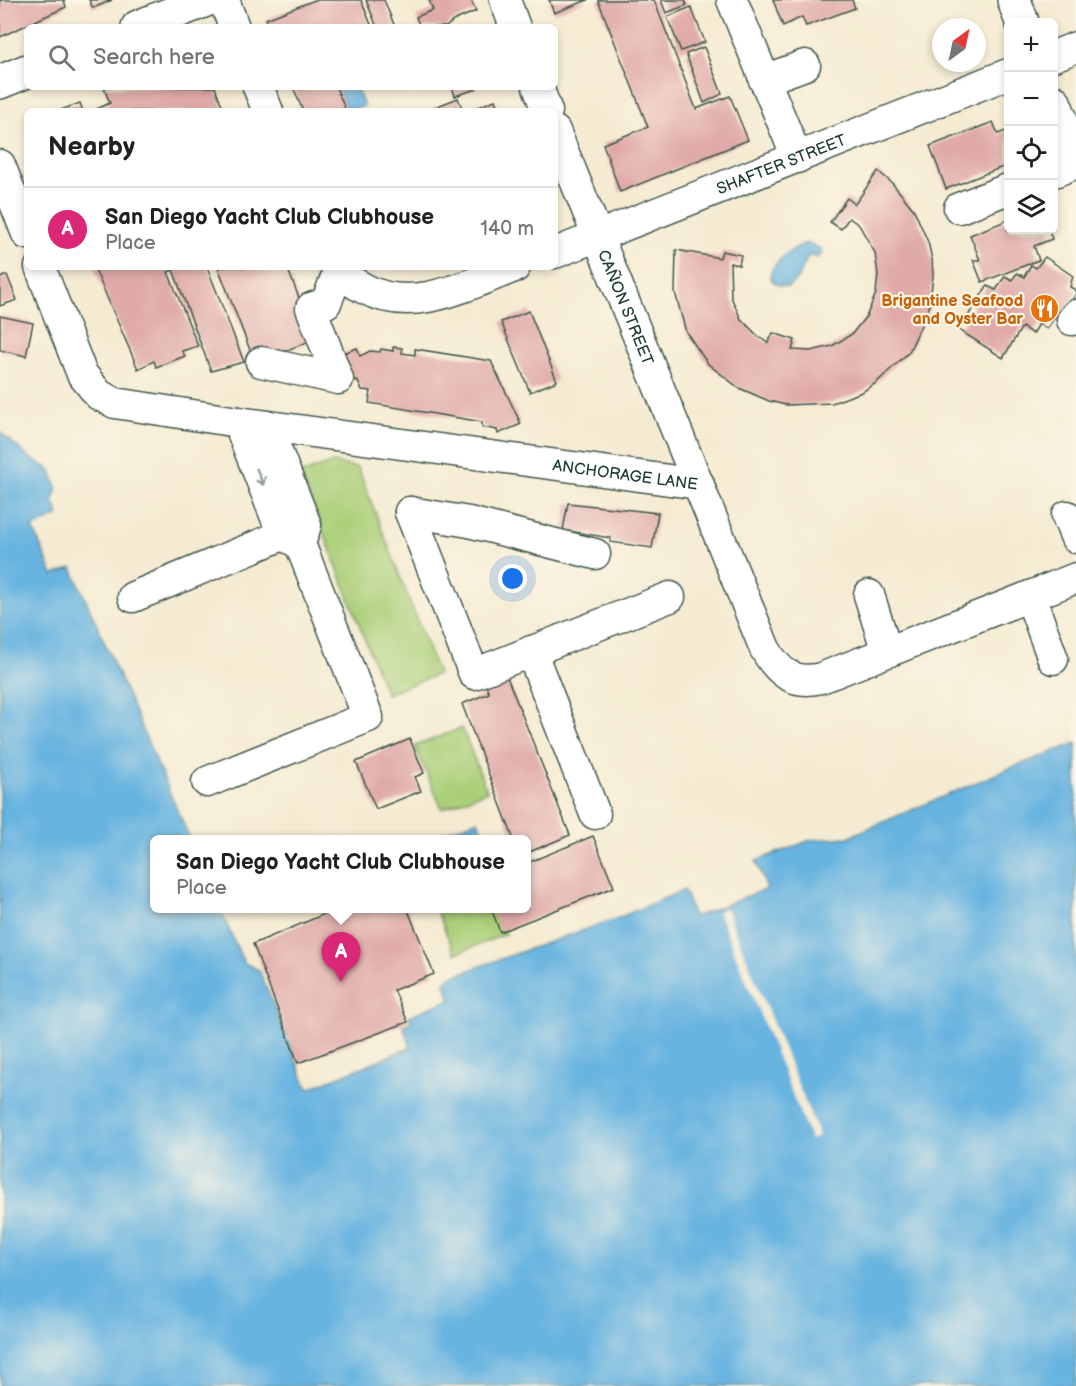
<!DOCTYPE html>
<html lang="en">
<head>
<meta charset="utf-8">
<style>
  body { margin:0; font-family:"Balsamiq Sans",sans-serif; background:#f2f2f2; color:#202124 }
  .controls { position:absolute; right:18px; top:18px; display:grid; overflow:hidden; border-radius:9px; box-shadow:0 3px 9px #0003 }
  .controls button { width:54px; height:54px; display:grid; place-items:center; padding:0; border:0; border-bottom:2px solid #e0e0e0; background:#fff; color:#202124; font:30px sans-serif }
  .compass { position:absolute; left:932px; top:18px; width:54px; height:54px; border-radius:50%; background:#fff; box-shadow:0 3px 9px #0003; rotate:33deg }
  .you { position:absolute; left:513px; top:579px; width:21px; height:21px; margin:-15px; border:4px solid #fff; border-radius:50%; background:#1a73e8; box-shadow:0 0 0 9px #1a73e833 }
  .badge { display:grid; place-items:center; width:39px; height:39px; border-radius:50%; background:#db2777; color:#fff; font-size:20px; font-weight:700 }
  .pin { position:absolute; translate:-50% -50px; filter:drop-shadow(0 2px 3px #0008) }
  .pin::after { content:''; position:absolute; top:32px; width:21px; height:18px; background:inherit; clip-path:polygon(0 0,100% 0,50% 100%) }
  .popup { position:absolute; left:150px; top:835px; width:381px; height:78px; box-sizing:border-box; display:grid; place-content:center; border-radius:9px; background:#fff; filter:drop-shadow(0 2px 4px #0005); font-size:20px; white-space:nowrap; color:#757577 }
  .popup b { font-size:22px; color:#202124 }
  .popup::after { content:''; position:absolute; left:50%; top:100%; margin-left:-12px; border:12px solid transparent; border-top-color:#fff }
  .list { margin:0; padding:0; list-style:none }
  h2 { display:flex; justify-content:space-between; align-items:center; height:78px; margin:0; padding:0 24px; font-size:26px }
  h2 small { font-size:20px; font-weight:400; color:#757577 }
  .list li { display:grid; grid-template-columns:39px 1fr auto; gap:18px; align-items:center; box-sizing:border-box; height:84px; padding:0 24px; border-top:2px solid #e0e0e0 }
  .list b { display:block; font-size:22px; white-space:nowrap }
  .list p { margin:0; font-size:20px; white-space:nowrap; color:#757577 }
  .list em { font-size:20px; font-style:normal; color:#757577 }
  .icon { flex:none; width:33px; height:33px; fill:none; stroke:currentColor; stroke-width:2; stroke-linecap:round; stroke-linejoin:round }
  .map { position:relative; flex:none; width:1076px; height:1386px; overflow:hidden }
  .search { position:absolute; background:#fff; box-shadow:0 3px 9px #0003; left:24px; top:24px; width:534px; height:66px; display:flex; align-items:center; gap:15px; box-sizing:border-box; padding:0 21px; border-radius:9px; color:#757577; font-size:22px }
  .panel { position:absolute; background:#fff; box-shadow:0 3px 9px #0003; left:24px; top:108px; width:534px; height:162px; border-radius:9px }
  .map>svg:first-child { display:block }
  .green { fill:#aacf78; stroke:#648656; stroke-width:1.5 }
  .water { fill:#67b4e0; stroke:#43788a; stroke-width:1.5 }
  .pier { fill:#f5ebd2 }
  .building { fill:#e0aaa9 }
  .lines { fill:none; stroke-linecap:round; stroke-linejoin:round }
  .minor-casing { stroke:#3f574c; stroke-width:33 }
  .major-casing { stroke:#3f574c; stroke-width:36 }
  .minor { stroke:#fff; stroke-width:30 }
  .major { stroke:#fff; stroke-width:33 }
  .oneway { stroke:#8f9e9a }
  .labels { text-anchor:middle; stroke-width:4.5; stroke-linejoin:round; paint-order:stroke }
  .street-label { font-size:16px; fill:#1f3d34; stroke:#fcf5e5 }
  .food-label { font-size:16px; font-weight:bold; fill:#c56008; stroke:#fcf5e5; text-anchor:end }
</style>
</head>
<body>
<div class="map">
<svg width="1076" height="1386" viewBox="0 0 1076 1386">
  <rect width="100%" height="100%" fill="#fcf5e5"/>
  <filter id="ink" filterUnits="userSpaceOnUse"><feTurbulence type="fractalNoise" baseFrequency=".0167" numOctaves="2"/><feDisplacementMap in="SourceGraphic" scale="12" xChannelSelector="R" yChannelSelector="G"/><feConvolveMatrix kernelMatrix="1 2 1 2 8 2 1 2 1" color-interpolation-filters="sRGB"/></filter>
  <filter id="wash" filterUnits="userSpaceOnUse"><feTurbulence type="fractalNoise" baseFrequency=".008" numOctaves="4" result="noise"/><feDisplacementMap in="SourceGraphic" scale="24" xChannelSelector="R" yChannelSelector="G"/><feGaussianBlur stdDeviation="1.35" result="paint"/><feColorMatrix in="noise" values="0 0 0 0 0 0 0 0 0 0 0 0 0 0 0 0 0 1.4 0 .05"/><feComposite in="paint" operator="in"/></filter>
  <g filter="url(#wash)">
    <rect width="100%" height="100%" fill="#f5ebd2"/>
    <g class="green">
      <polygon points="333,462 358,468 438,674 386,694 301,474"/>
      <polygon points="462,728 487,791 442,809 415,746"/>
      <polygon points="436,909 496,909 506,934 455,954"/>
    </g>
    <g class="water">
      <polygon points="338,87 356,87 364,106 347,111"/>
      <path d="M807 243 821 249 822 254 817 258 809 255 797 279 788 287C747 282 789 247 807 243Z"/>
      <polygon points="0,432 30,458 51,470 57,488 53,501 59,515 33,528 53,575 72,568 190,839 155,840 155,908 220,909 244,963 259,970 308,1089 411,1047 403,1026 411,1022 409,1016 451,999 445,984 449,977 618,918 684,890 694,917 767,889 756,861 811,840 848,837 1008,769 1076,743 1076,1386 0,1386"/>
      <polygon points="478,820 486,839 429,839"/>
    </g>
    <polygon class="pier" points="726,908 819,1136 811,1140 718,911"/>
    <g id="blocks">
      <g class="building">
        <polygon points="0,0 64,0 66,7 0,37"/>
        <polygon points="89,0 112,0 93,8"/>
        <polygon points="315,0 361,0 372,27 269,27 266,19"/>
        <polygon points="366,0 384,0 395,27 377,27"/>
        <polygon points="429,0 471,0 476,11 453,21 446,27 420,27 416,17 433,10"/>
        <polygon points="549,0 588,0 554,13"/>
        <polygon points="598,0 654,0 696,109 730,96 748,140 620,192 603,144 648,127"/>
        <polygon points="661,0 685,0 687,5 666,13"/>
        <polygon points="773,0 852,0 855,8 806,26 802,17 783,26"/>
        <polygon points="691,7 705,42 681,51 667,17"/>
        <polygon points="704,47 722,94 704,103 686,54"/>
        <polygon points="106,87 215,87 224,111 92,111 110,103 104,88"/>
        <polygon points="293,87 336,87 346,111 303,111"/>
        <polygon points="452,87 475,87 476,89 455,96"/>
        <polygon points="458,98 463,111 425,111"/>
        <polygon points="495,100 499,111 468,111"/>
        <polygon points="80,103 83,111 58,111"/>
        <polygon points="993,122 998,134 1008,130 1008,165 946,189 930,146"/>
        <polygon points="878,171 892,183 914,210 928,242 932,259 933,276 929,308 909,352 876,383 862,392 832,403 786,405 769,401 739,388 708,364 686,332 675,292 676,250 720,258 722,251 741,255 739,265 730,263 731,297 741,319 759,337 768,343 773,333 795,340 792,350 811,351 832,346 852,334 867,315 876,293 878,274 875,253 859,225 849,218 841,229 830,222 847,198 855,204"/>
        <polygon points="1008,220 1008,230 1049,230 1052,239 1034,246 1039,260 982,282 973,260 980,260 970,235"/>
        <polygon points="1045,257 1073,276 1070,287 1076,290 1076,294 1060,319 1056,315 1047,329 1039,324 1033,334 1022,327 1003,358 959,330 987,286 996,290 1005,276 1012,280 1017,273 1024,277 1031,265 1036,268"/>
        <polygon points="94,267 207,267 244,362 211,371 173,270 168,272 198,346 182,351 185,356 156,367 154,361 138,369"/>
        <polygon points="218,267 287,267 315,339 255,363"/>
        <polygon points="7,275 17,300 0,306 0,278"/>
        <polygon points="529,311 557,381 530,392 501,322"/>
        <polygon points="0,316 33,323 26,356 0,350"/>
        <polygon points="393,347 402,348 402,353 415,355 415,349 491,361 521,424 498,434 497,430 482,427 482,422 369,403 371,391 362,390 357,380 354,381 341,354 357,348 360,356 370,351 380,352 381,349 393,351"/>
        <polygon points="568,503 658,513 652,548 610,542 611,538 563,530"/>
        <polygon points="507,677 570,835 527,853 527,840 514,840 462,704 489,693 486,686"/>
        <polygon points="410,739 424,773 415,777 421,791 376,809 356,762"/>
        <polygon points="593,836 614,887 500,932 491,908 527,908 527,863"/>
        <polygon points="339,908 407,908 434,974 394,990 408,1022 298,1063 253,944"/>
      </g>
    </g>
  </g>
  <g filter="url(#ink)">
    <use href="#blocks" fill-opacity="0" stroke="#3f574c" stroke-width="1.5"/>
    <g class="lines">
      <defs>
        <g id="minor">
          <polyline points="224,0 234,27"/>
          <polyline points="505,0 515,27"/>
          <polyline points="732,0 797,158"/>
          <polyline points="1054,56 1076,47"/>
          <polyline points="764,80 805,65"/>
          <polyline points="258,87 268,111"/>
          <polyline points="538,87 547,111"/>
          <path id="s1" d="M555 131 765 649C778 672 793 685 821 678L1076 578"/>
          <polyline points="0,165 27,234"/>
          <polyline points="1054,172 1076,163"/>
          <polyline points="959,208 1008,189"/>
          <path id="s2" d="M555 253 1008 74"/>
          <path id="s3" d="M40 267 82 374 99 395 115 403 238 422 699 484"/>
          <path d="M336 267C343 276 355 284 365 289 414 315 468 284 515 267"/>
          <polyline points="1072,320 1076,315"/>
          <polyline points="261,362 338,379 311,308 326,303 339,270"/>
          <polyline points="238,422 283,535 300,544 306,525 267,426"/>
          <polyline points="410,512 474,674 670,597"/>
          <polyline points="410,512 469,522 595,554"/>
          <polyline points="1067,516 1076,538"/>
          <polyline points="869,595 887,652"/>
          <polyline points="1030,596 1053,659"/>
          <polyline points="133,597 302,527"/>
          <polyline points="531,651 595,814"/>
          <polyline points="207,782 368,717 300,544"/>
        </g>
        <g id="major">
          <polyline points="1014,0 1022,22"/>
          <polyline points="138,27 206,0"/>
          <polyline points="0,82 27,71"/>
          <polyline points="1054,102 1076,159"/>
        </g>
      </defs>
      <use href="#minor" class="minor-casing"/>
      <use href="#major" class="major-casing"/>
      <use href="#minor" class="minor"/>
      <use href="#major" class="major"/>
    </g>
    <defs><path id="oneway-shaft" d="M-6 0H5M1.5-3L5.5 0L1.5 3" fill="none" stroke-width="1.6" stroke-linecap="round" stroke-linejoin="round" transform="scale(1.5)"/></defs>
    <use class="oneway" href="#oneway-shaft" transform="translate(260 477) rotate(68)"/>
  </g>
  <defs>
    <symbol id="restaurant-disc" viewBox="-11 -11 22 22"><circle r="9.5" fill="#e8710a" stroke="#fcf5e5"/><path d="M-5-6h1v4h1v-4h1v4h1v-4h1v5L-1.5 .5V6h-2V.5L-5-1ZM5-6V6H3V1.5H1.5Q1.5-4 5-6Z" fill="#fff"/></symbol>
  </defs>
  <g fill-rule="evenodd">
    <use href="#restaurant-disc" x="1028" y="292" width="33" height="33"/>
  </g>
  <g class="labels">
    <g class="street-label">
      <text dy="6" stroke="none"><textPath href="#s2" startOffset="243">SHAFTER STREET</textPath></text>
      <text dy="6" stroke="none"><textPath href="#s1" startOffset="190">CAÑON STREET</textPath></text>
      <text dy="6" stroke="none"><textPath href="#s3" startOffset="675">ANCHORAGE LANE</textPath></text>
    </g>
    <g class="food-label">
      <text x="1023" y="306">Brigantine Seafood<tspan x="1023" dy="18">and Oyster Bar</tspan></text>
    </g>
  </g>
</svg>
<div class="controls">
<button>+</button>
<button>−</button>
<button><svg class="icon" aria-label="locate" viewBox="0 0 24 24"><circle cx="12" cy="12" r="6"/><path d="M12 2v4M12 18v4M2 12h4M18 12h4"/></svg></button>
<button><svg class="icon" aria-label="layers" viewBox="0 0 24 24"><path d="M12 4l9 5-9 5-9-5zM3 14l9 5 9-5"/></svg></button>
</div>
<svg class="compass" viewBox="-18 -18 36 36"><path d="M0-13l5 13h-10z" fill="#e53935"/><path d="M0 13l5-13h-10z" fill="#757577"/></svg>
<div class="you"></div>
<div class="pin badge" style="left:341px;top:982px">A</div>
<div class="popup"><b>San Diego Yacht Club Clubhouse</b>Place</div>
<div class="search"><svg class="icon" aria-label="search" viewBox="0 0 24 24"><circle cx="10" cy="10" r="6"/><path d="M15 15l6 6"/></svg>Search here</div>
<section class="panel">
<h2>Nearby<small></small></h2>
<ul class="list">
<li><span class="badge">A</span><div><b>San Diego Yacht Club Clubhouse</b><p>Place</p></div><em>140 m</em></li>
</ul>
</section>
</div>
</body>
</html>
